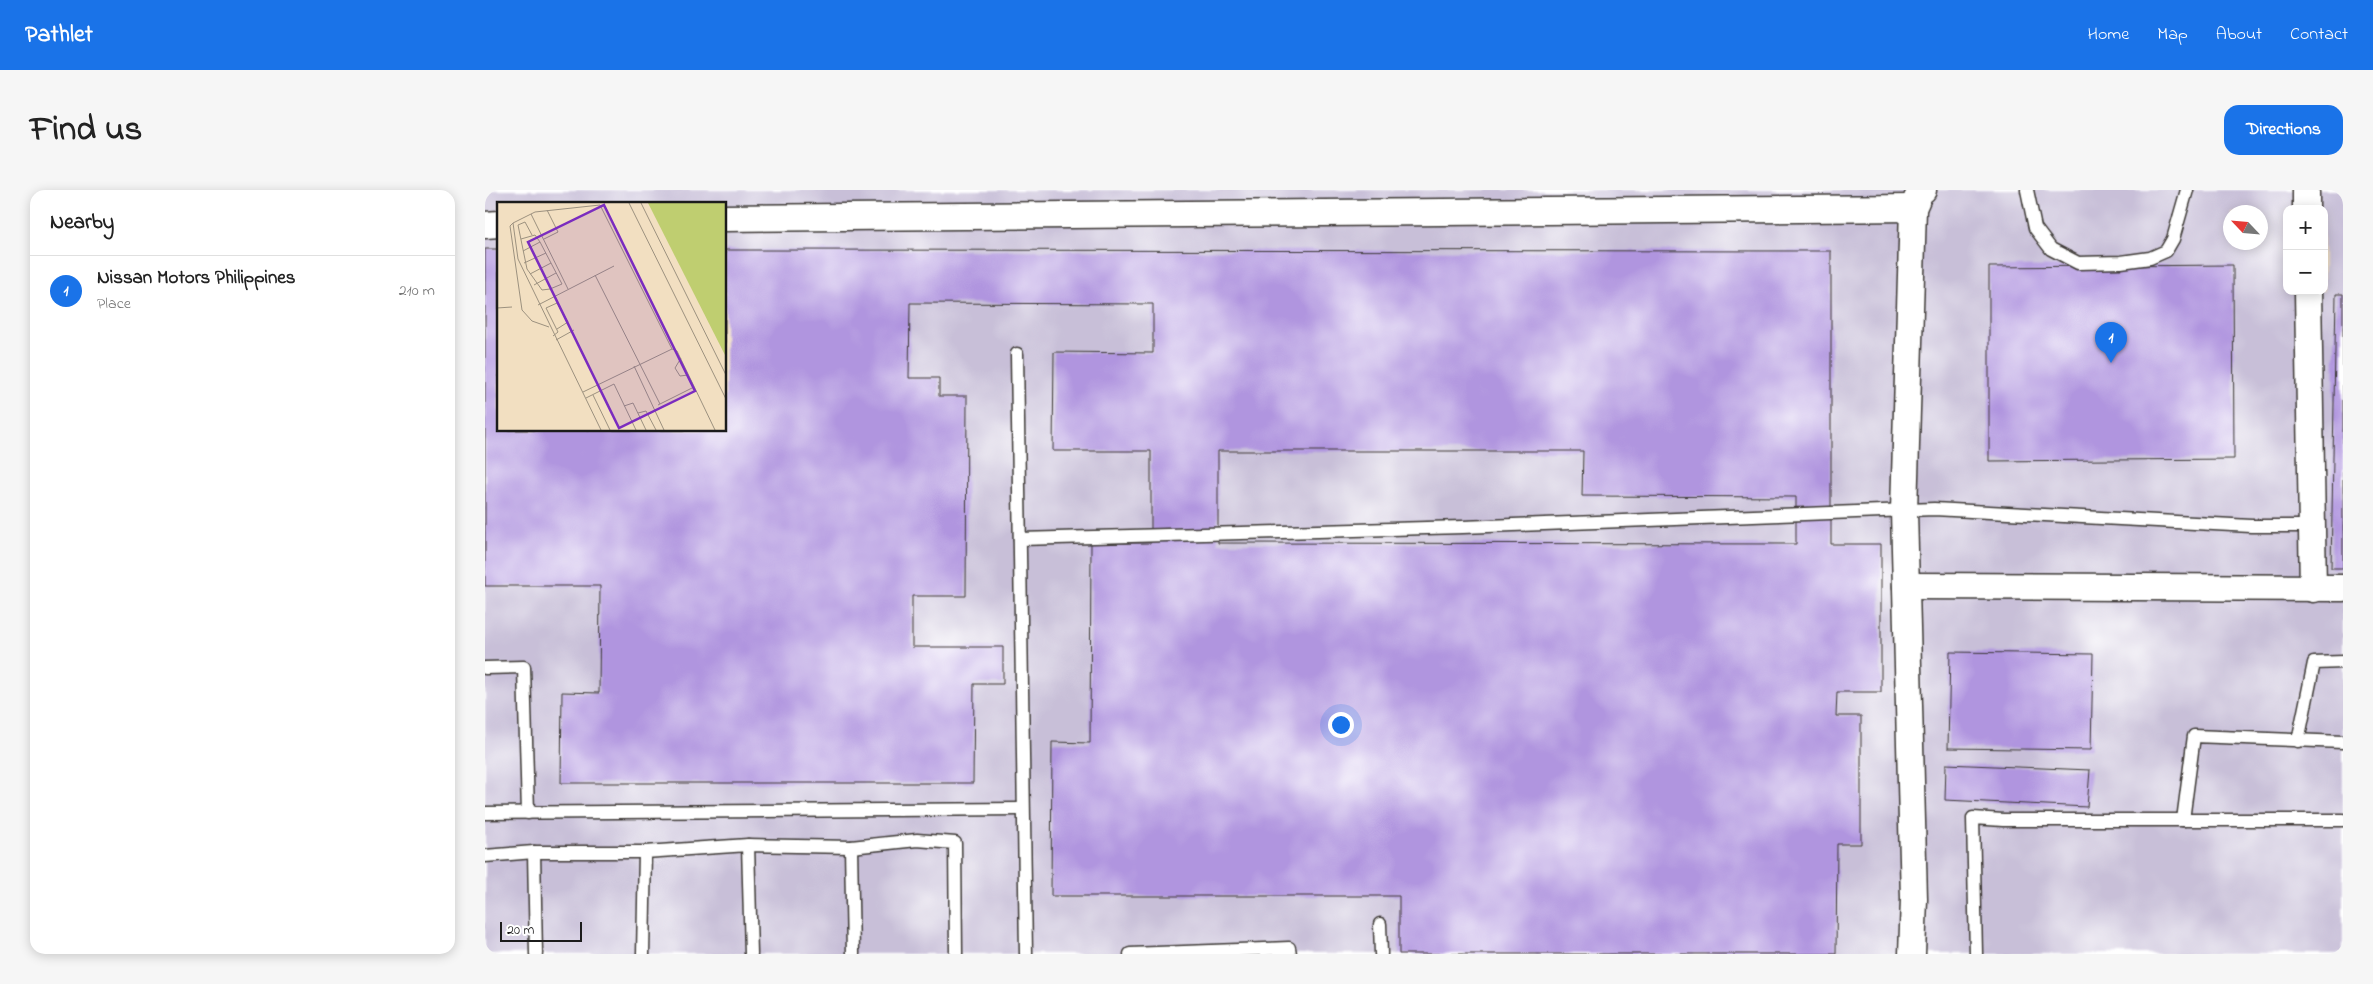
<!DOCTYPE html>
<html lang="en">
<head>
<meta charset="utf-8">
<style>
  body { margin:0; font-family:"Indie Flower",sans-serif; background:#f6f6f6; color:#222 }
  .controls { position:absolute; right:15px; top:15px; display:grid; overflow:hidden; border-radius:10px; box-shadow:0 2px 12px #0003 }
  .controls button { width:45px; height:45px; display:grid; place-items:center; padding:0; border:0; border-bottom:1px solid #e0e0e0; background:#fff; color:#222; font:25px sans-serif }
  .compass { position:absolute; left:1738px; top:15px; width:45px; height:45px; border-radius:50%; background:#fff; box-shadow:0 2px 12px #0003; rotate:296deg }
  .scale { position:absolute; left:15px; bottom:12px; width:82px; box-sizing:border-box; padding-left:5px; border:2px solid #1c1c1c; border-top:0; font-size:14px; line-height:18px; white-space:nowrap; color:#1c1c1c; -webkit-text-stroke:4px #fff; paint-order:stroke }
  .you { position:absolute; left:855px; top:534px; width:18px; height:18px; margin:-12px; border:4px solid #fff; border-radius:50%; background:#1a73e8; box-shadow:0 0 0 8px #1a73e833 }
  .badge { display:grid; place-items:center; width:32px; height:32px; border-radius:50%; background:#1a73e8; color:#fff; font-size:16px; font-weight:700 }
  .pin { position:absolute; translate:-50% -41px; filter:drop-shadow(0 1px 2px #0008) }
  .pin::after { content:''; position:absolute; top:26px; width:18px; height:15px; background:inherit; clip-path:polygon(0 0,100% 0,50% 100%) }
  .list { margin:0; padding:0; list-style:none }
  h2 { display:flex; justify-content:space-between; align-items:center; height:65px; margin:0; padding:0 20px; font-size:21px }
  h2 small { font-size:16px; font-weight:400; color:#767676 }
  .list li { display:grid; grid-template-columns:32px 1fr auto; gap:15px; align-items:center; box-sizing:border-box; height:70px; padding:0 20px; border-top:1px solid #e0e0e0 }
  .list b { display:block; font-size:19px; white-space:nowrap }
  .list p { margin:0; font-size:16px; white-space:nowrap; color:#767676 }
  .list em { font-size:16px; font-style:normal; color:#767676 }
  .map { position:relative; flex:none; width:1858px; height:764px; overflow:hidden; border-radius:15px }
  header { display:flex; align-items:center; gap:30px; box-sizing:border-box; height:70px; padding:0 25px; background:#1a73e8; color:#fff }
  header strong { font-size:24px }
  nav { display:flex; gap:28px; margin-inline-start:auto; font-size:18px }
  .intro { display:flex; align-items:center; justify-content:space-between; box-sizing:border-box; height:120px; padding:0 30px }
  h1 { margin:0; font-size:35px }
  .button { padding:12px 22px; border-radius:15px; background:#1a73e8; color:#fff; font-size:18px; font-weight:700 }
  main { display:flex; gap:30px; padding:0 30px }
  aside { flex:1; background:#fff; border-radius:15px; box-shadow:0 2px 12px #0003 }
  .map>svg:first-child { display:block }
  .industrial { fill:#c8bfd8; fill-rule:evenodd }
  .building { fill:#b095df; fill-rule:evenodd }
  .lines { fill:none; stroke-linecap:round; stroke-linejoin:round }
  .service-casing { stroke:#3c3935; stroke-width:15 }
  .minor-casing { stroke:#3c3935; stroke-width:29 }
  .service { stroke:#fff; stroke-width:12 }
  .minor { stroke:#fff; stroke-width:26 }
  .inset-road { fill:none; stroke:#9c917f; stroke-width:1 }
  .view { fill:#7b2cbf; fill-opacity:0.15; stroke:#7b2cbf; stroke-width:2.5 }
  .inset-edge { fill:none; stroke:#1c1c1c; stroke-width:2.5 }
</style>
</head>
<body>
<header>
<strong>Pathlet</strong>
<nav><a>Home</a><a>Map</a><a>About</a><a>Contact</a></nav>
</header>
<div class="intro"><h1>Find us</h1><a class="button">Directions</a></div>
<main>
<aside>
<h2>Nearby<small></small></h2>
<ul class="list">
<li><span class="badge">1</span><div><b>Nissan Motors Philippines</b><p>Place</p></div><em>210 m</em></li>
</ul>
</aside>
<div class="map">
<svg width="1858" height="764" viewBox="0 0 1858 764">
  <rect width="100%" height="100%" fill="#fff"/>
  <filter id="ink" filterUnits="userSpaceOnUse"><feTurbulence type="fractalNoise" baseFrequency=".02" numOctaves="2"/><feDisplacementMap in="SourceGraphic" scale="10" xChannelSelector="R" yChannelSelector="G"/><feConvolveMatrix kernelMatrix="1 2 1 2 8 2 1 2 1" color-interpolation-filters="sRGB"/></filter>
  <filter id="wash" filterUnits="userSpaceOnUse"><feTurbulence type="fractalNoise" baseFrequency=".0096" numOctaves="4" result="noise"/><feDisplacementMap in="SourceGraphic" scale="20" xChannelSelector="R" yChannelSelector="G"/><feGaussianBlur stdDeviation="1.12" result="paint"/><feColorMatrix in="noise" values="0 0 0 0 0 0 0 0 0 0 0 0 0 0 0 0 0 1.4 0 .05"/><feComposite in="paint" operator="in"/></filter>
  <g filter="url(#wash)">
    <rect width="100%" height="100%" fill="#f2dfc1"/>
    <path class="industrial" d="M0 0H1858V764H0ZM14 14H240V240H14ZM1802 19H1839V101H1802ZM1746 22H1776V52H1746Z"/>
    <g id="blocks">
      <g class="building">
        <path d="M0 59H14V240H240V60L1346 61V354H1396V502H1352L1351 526H1376V654H1352L1351 764H914V706H566L567 552 605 553 606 353H666V261H568L569 162 668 163V114L425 113 424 188H454V206H482L481 406H427V457H518V494H489L488 593H76L77 502 114 503 115 396H0ZM733 261H1098L1097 306 1311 307V354L733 353Z"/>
        <polygon points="1748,75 1749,269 1504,271 1504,77"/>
        <polygon points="1851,104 1858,104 1858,378 1846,378"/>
        <polygon points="1465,462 1608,464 1606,560 1463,558"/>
        <polygon points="1461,574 1605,580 1602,617 1460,610"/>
      </g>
    </g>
  </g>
  <g filter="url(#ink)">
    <use href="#blocks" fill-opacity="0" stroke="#3c3935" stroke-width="1"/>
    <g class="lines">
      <defs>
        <g id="service">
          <polyline points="1542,0 1550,38 1566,59 1593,73 1636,72 1665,68 1681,61 1688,49 1702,0"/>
          <polyline points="532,164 541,764"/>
          <polyline points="535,349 978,337 1449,319 1766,336 1827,336"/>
          <polyline points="0,478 39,477 43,623"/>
          <polyline points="1813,551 1829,473 1858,472"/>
          <polyline points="0,623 537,619"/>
          <polyline points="1698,630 1709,546 1858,552"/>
          <polyline points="263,655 266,764"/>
          <polyline points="366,657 368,764"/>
          <polyline points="49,662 51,764"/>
          <polyline points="0,666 49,662 160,662 263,655 366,657 432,650 470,653 471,764"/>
          <polyline points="895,734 896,764"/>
          <polyline points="158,764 160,662"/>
          <polyline points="645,764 804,758 805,764"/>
          <polyline points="1491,764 1488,628 1518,630 1858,630"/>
        </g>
        <g id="minor">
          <polyline points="1821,0 1821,19"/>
          <polyline points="240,28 1428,18"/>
          <polyline points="0,35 14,34"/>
          <polyline points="1823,101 1828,399"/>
          <polyline points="1421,396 1858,398"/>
          <polyline points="1427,764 1429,709 1419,321 1428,18 1435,2 1438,0"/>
        </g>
      </defs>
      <use href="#service" class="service-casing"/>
      <use href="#minor" class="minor-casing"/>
      <use href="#service" class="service"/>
      <use href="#minor" class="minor"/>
    </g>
  </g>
  <g transform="translate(12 12)">
    <rect width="229" height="229" fill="#f2dfc1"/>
    <path d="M151 1H229V155Z" fill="#bfce70"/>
    <path class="inset-road" d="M132 1 229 197M144 1 229 173M34 12 71 87M16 21 13 24 25 108 35 119 52 125M24 37 38 33 43 40 65 82 53 87 45 88 30 67 21 23 28 20 35 33M47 37 61 30 50 8M26 49 43 40M27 61 49 51M33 72 54 61M98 73 163 202M37 83 59 71M41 103 117 64M0 106 15 105M56 134 61 130 49 106 60 101 71 120 60 127M59 138 77 128M184 156 178 166 183 174 191 173M137 164 167 228M86 190 175 147M96 193 113 228M89 196 117 182 139 228M161 203 197 185M127 204 136 201 149 228M141 211 149 209 159 228M104 228 21 57 16 21 38 10 103 3 175 147 180 149 218 228"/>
    <path class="view" d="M107 3 198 189 122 226 31 40Z"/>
    <rect width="229" height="229" class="inset-edge"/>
  </g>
</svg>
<div class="controls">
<button>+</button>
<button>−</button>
</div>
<svg class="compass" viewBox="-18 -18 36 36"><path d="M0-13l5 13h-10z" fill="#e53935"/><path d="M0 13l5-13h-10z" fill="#767676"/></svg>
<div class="scale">20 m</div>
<div class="you"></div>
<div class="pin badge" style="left:1626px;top:173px">1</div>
</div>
</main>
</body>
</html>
